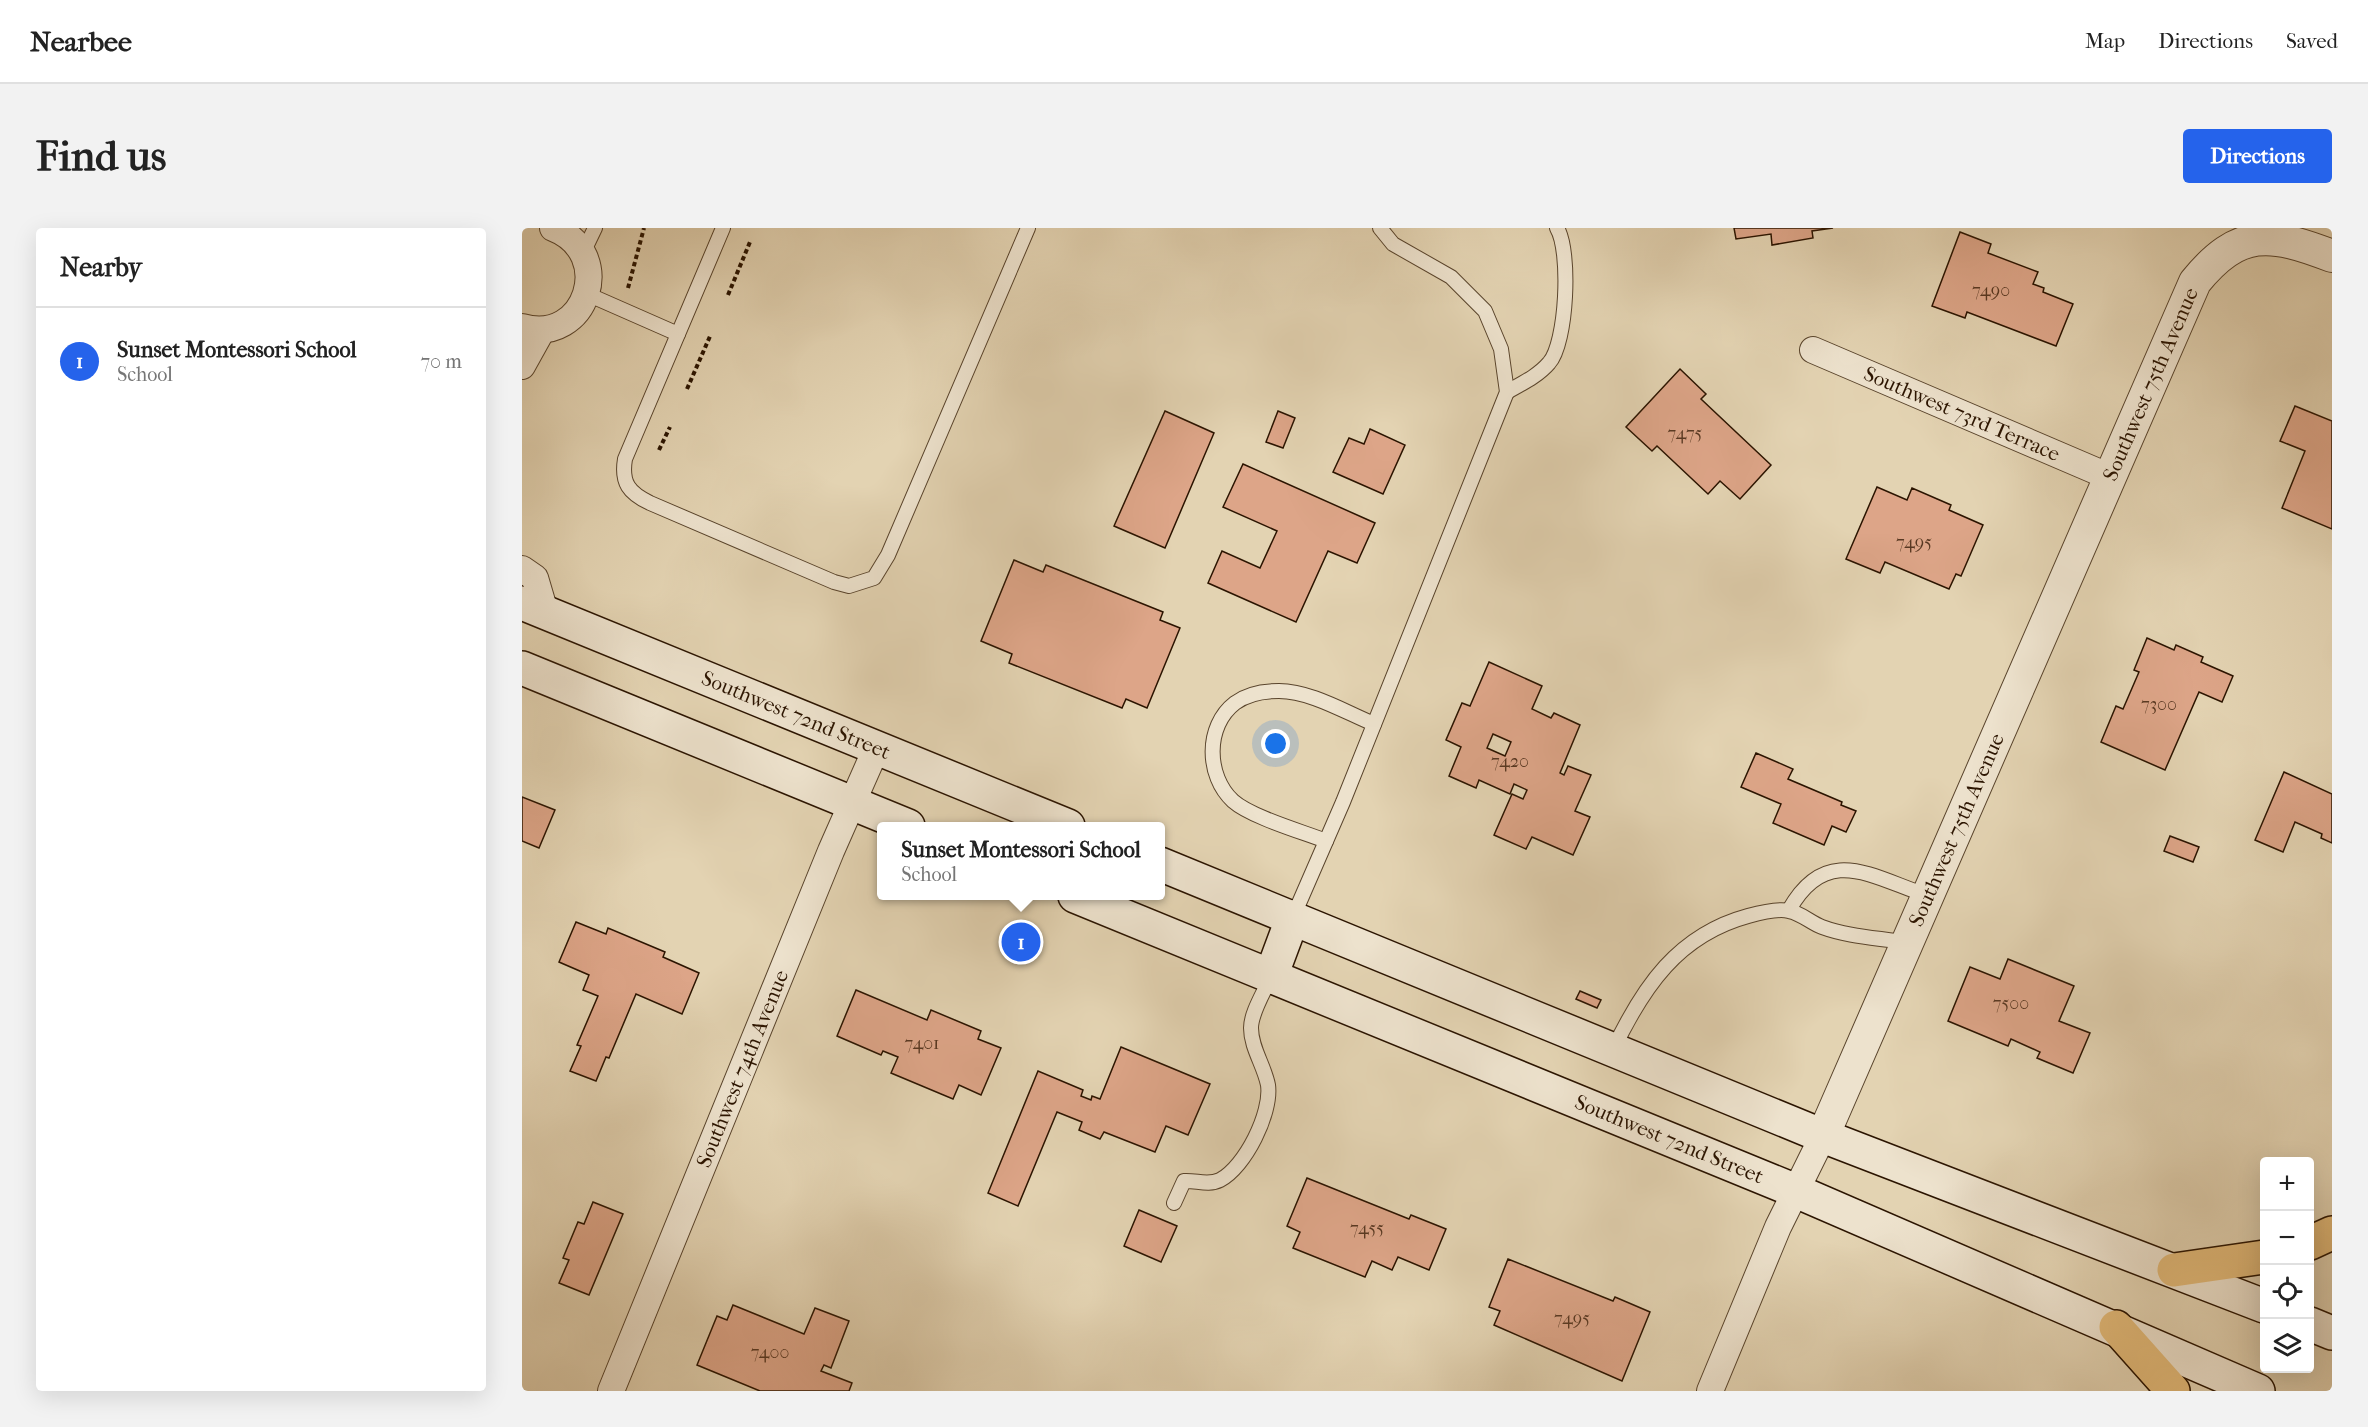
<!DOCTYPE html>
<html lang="en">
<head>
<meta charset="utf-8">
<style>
  body { margin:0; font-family:"IM FELL French Canon",serif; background:#f2f2f2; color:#222 }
  .controls { position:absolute; right:18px; bottom:18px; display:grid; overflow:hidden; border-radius:6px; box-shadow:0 6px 24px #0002 }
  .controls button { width:54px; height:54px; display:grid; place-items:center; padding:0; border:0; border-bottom:2px solid #e0e0e0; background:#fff; color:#222; font:30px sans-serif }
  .you { position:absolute; left:754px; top:516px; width:21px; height:21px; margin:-15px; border:4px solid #fff; border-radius:50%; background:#1a73e8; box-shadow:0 0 0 9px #1a73e833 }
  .badge { display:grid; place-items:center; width:39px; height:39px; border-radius:50%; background:#2563eb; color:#fff; font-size:20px; font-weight:700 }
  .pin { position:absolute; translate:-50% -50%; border:3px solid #fff; box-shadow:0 2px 6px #0006 }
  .popup { position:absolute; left:355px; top:594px; width:288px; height:78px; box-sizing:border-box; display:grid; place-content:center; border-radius:6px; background:#fff; filter:drop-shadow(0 2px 4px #0005); font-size:20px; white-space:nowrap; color:#767676 }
  .popup b { font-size:22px; color:#222 }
  .popup::after { content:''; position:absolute; left:50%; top:100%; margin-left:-12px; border:12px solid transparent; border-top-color:#fff }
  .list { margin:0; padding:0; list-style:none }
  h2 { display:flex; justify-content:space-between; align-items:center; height:78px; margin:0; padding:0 24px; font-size:26px }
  h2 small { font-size:20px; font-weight:400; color:#767676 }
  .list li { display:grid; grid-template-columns:39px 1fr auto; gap:18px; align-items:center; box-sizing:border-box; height:108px; padding:0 24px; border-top:2px solid #e0e0e0 }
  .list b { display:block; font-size:22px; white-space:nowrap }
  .list p { margin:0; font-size:20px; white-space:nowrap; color:#767676 }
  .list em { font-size:20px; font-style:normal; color:#767676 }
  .icon { flex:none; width:33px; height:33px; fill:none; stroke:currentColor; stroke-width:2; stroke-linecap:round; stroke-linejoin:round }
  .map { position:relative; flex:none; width:1810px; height:1163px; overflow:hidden; border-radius:6px }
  header { display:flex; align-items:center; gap:36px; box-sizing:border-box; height:84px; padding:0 30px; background:#fff; border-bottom:2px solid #e0e0e0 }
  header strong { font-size:28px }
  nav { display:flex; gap:33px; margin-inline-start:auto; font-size:21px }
  .intro { display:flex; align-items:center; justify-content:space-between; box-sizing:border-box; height:144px; padding:0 36px }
  h1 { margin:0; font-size:42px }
  .button { padding:15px 27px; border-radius:6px; background:#2563eb; color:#fff; font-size:21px; font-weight:700 }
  main { display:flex; gap:36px; padding:0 36px }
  aside { flex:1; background:#fff; border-radius:6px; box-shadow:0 6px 24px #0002 }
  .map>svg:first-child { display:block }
  .building { fill:#dda588; stroke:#2b1400; stroke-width:1.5; fill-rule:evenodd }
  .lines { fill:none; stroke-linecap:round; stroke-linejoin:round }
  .service-casing { stroke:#59442c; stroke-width:16 }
  .minor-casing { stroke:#59442c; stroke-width:28 }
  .tertiary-casing { stroke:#59442c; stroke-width:34 }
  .secondary-casing { stroke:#2b1400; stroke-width:36 }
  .motorway-casing { stroke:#2b1400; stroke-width:36 }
  .path { stroke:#2b1400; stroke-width:4; stroke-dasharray:4.5 3; stroke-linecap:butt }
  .service { stroke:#ede2cd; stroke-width:14 }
  .minor { stroke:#ede2cd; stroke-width:26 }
  .tertiary { stroke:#ede2cd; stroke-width:32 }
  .secondary { stroke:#ede2cd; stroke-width:33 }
  .motorway { stroke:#e2ba79; stroke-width:33 }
  .labels { text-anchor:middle; stroke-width:6; stroke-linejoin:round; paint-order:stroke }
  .number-label { font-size:18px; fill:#583822 }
  .street-label { font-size:21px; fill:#2b1400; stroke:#ede2cd }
</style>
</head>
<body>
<header>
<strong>Nearbee</strong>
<nav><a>Map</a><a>Directions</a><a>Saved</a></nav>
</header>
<div class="intro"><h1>Find us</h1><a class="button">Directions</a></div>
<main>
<aside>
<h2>Nearby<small></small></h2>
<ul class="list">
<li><span class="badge">1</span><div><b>Sunset Montessori School</b><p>School</p></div><em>70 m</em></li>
</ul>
</aside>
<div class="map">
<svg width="1810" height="1163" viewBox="0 0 1810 1163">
  <rect width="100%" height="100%" fill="#e3d3b2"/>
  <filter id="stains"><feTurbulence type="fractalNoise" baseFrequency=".00333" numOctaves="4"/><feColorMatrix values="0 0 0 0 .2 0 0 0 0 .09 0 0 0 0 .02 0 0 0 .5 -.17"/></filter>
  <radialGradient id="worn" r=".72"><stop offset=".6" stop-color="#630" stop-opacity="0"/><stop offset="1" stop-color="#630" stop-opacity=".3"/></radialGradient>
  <g class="building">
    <polygon points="1212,0 1311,0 1290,3 1291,10 1250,17 1249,6 1214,11"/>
    <polygon points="1438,4 1469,16 1466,25 1516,44 1511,56 1522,60 1521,64 1551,76 1534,118 1445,84 1443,90 1410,78"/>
    <polygon points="1158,141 1184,166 1179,171 1249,237 1218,271 1198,253 1186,266 1135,218 1130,223 1104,199"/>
    <polygon points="1773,178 1810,193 1810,301 1760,280 1783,223 1758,213"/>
    <polygon points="643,183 692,205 643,320 592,298"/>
    <polygon points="756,183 773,190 761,220 744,214"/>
    <polygon points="848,201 883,217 861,266 811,244 827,210 842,216"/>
    <polygon points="721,236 853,295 835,335 806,323 774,394 686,355 700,323 738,340 755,303 701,279"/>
    <polygon points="1355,259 1385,272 1390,260 1429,277 1427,282 1461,297 1439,348 1434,346 1427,361 1363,334 1358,345 1324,331"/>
    <polygon points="492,332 521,344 524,337 641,384 638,392 658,400 625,480 604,471 600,480 487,435 490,426 459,413"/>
    <polygon points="1625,410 1652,422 1654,417 1681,429 1679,434 1711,448 1700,474 1677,464 1643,542 1579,514 1594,478 1601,481 1617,444 1612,442"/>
    <path d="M967 434 1020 458 1010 481 1029 490 1032 485 1058 497 1038 545 1042 547 1046 538 1069 547 1053 583 1068 589 1051 627 1010 609 1004 621 972 607 990 566 1001 571 1005 562 992 556 988 566 957 552 954 560 927 548 939 519 924 512 940 475 948 478ZM971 506 989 514 983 528 965 520Z"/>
    <polygon points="1234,525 1271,541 1266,551 1320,574 1319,577 1334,583 1324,604 1310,598 1302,617 1251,595 1259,576 1219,559"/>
    <polygon points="1762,544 1810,566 1810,615 1799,610 1800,606 1773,594 1761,624 1733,612"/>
    <polygon points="0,569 33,582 17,620 0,613"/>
    <polygon points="1648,608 1677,619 1671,634 1642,623"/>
    <polygon points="54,694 84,706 86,700 143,724 141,729 177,745 160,786 114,766 87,830 84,829 74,853 48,843 59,818 55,817 76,768 61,762 67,747 37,734"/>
    <polygon points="1486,731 1552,758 1537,793 1568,805 1551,845 1515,830 1518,824 1489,811 1486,818 1426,793 1448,739 1478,751"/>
    <polygon points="334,762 405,792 409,782 459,803 456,811 479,820 459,867 437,857 431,871 369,845 376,829 361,823 359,827 315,808"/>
    <polygon points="1058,763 1079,772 1075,780 1054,771"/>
    <polygon points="599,819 688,856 666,907 644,898 633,924 582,904 578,911 557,902 560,894 535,884 496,978 466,965 516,843 561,862 559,868 569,872 570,868 578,871"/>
    <polygon points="785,950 887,991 889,987 924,1001 907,1042 876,1029 870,1042 850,1033 843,1049 771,1020 778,1004 765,998"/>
    <polygon points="71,974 101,986 67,1067 37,1055 47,1032 41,1030 56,994 62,996"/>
    <polygon points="617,982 655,998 639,1034 602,1018"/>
    <polygon points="986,1031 1091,1073 1093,1069 1128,1084 1100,1153 972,1097 978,1083 967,1079"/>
    <polygon points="211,1077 282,1106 293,1080 327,1093 309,1140 302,1137 299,1143 330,1155 327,1163 238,1163 175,1137 195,1088 205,1092"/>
  </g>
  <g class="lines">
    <defs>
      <g id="service">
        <path d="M201 0 103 231C99 255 107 265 128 275L312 354 327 358 352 350 366 327 506 0"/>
        <polyline points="61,25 73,0"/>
        <polyline points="65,66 156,106"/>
        <path d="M985 164C999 156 1016 148 1027 135 1045 115 1049 23 1035 0"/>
        <path d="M804 613C781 604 729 589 711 573 684 548 683 498 713 475 725 466 742 463 757 463 788 463 823 484 852 496"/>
        <path d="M1267 682C1305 614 1351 650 1407 668"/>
        <polyline points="771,689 821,574 985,164 979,121 963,83 929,49 871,16 858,0"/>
        <path d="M1091 822C1121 759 1156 707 1226 688 1237 685 1256 680 1267 683 1279 685 1289 695 1300 699 1327 709 1358 710 1386 715"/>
        <path d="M652 975 662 953C674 952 686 958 698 952 723 939 750 885 746 857 742 837 729 820 729 800 729 784 743 763 749 748"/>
      </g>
      <g id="minor">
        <path d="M0 99C65 118 95 25 31 0"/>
        <path id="s1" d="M1291 122 1588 249"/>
        <polyline points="0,138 20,102"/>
        <polyline points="0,341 13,350 23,384"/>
        <path id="s2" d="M89 1163 309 623 354 521"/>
        <polyline points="1188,1163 1256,999 1301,908"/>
      </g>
      <g id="tertiary">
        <path id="s3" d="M1301 908 1673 54C1717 0 1748 4 1810 28"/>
      </g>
      <g id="secondary">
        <path id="s4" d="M0 375 546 598"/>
        <polyline points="0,440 386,598"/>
        <polyline points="638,636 1301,908 1742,1078"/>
        <path id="s5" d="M553 668 1274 963 1736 1163"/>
        <polyline points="749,748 771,689"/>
        <polyline points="1788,1096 1810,1105"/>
      </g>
      <g id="motorway">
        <polyline points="1788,1015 1810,1005"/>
        <polyline points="1652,1042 1742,1029"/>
        <polyline points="1594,1099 1651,1163"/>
      </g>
    </defs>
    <use href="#service" class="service-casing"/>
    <use href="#minor" class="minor-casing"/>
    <use href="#tertiary" class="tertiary-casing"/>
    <use href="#secondary" class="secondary-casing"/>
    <use href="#motorway" class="motorway-casing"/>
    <g class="path">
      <polyline points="106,60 122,0"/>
      <polyline points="206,67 228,14"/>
      <polyline points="165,161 189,106"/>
      <polyline points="137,222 148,199"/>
    </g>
    <use href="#service" class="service"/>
    <use href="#minor" class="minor"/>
    <use href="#tertiary" class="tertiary"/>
    <use href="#secondary" class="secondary"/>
    <use href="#motorway" class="motorway"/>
  </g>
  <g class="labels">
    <g class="number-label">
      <text x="1469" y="68">7490</text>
      <text x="1163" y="211">7475</text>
      <text x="1392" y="320">7495</text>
      <text x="1637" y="482">7300</text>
      <text x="988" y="539">7420</text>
      <text x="1489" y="781">7500</text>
      <text x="400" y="821">7401</text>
      <text x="845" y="1006">7455</text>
      <text x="1050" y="1096">7495</text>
      <text x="248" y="1130">7400</text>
    </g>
    <g class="street-label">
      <text dy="7" stroke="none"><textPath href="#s3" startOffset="820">Southwest 75th Avenue</textPath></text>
      <text dy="7" stroke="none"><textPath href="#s1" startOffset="162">Southwest 73rd Terrace</textPath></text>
      <text dy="7" stroke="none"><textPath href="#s4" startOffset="296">Southwest 72nd Street</textPath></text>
      <text dy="7" stroke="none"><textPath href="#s3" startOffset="334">Southwest 75th Avenue</textPath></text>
      <text dy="7" stroke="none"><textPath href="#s2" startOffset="348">Southwest 74th Avenue</textPath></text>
      <text dy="7" stroke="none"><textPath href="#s5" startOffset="642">Southwest 72nd Street</textPath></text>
    </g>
  </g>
  <rect width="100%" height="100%" filter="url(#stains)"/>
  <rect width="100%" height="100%" fill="url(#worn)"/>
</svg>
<div class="controls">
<button>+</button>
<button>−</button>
<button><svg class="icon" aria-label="locate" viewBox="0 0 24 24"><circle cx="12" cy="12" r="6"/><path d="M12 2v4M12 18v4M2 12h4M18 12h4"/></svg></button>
<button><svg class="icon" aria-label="layers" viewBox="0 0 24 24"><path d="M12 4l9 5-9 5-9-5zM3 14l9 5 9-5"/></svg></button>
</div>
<div class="you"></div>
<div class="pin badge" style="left:499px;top:714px">1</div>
<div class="popup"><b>Sunset Montessori School</b>School</div>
</div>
</main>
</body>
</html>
